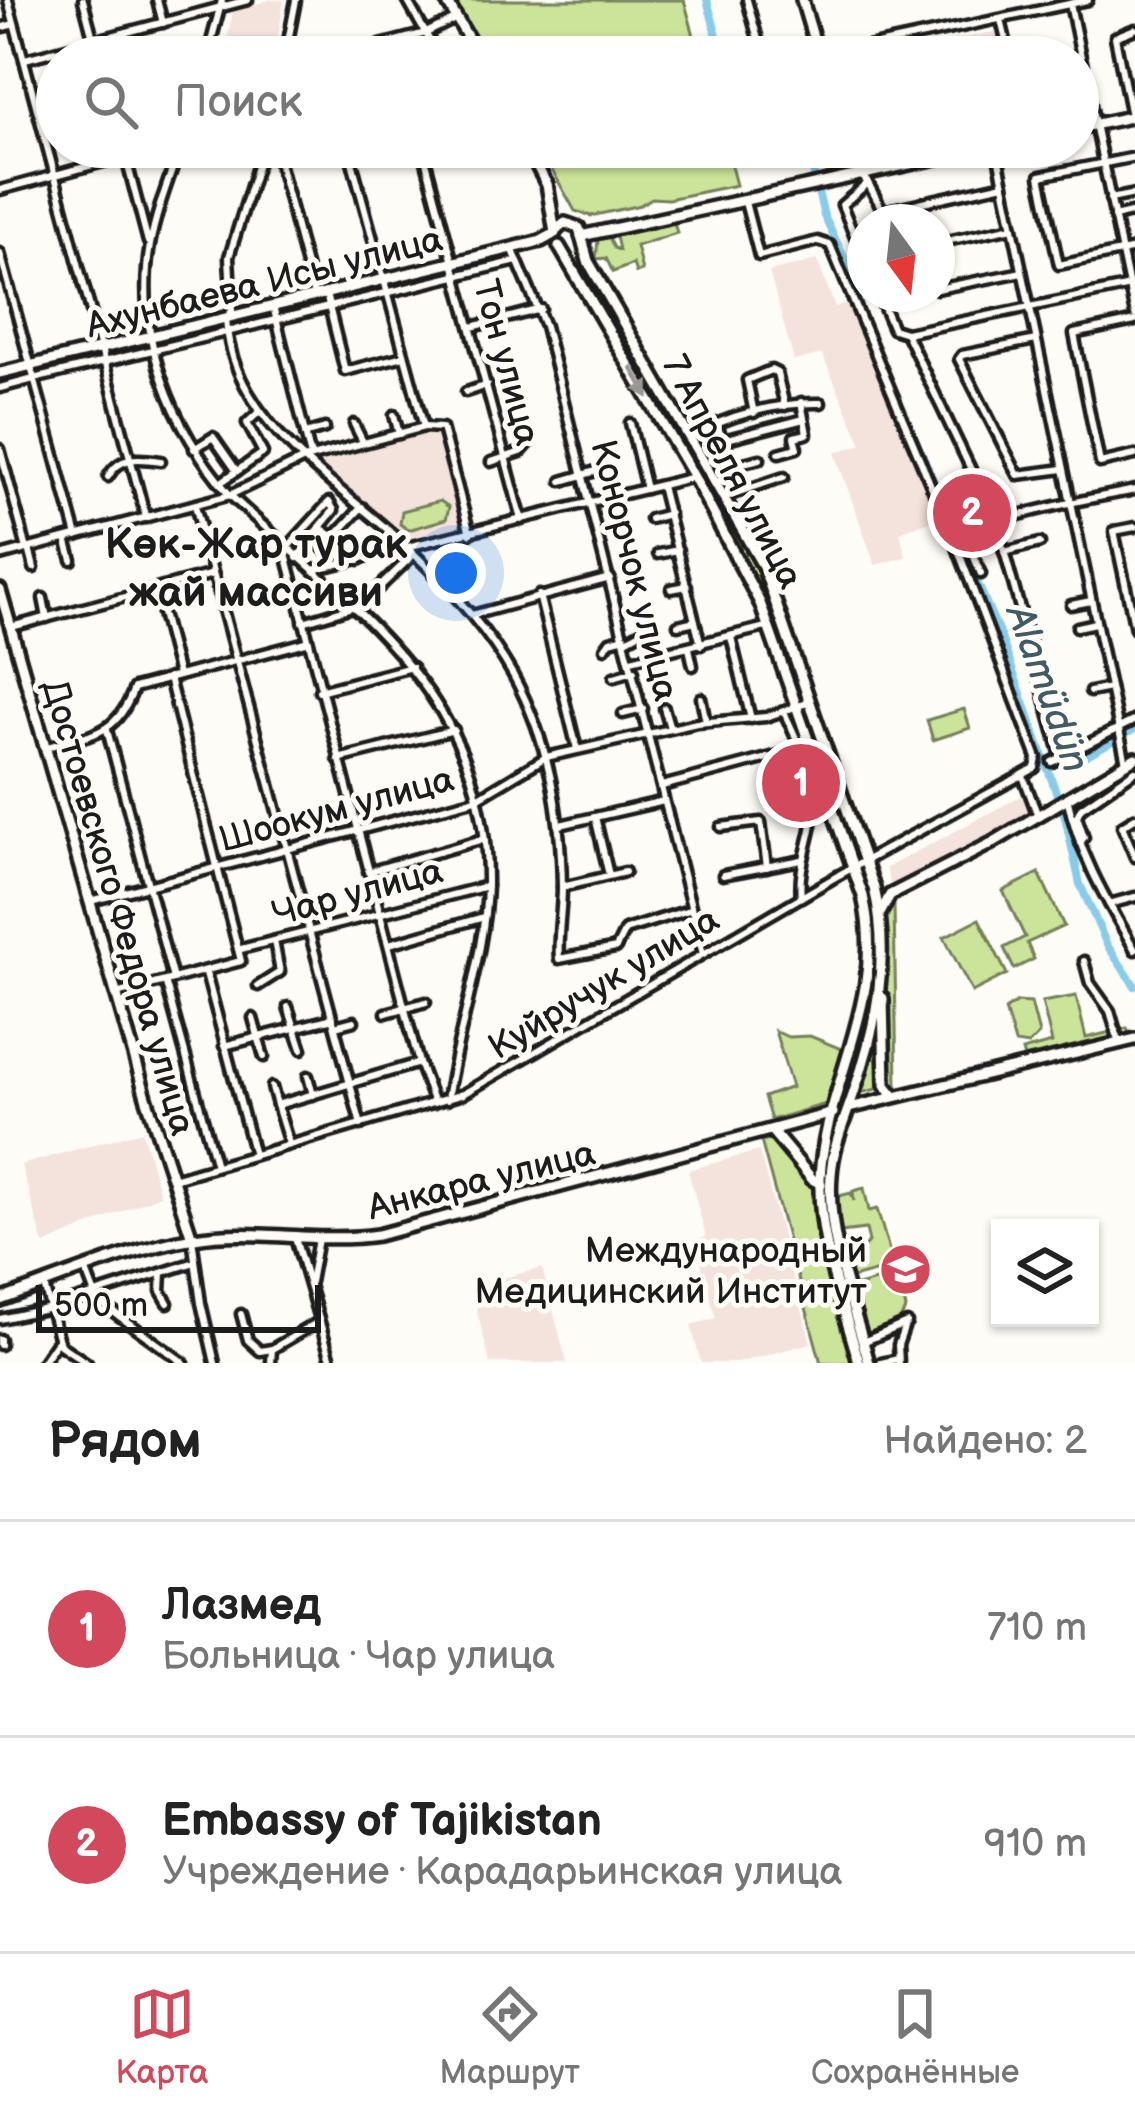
<!DOCTYPE html>
<html lang="ru">
<head>
<meta charset="utf-8">
<style>
  body { margin:0; font-family:"Balsamiq Sans",sans-serif; background:#f6f6f6; color:#222 }
  .controls { position:absolute; right:36px; bottom:36px; display:grid; overflow:hidden; border-radius:0px; box-shadow:0 3px 9px #0004 }
  .controls button { width:108px; height:108px; display:grid; place-items:center; padding:0; border:0; border-bottom:3px solid #e0e0e0; background:#fff; color:#222; font:60px sans-serif }
  .compass { position:absolute; left:847px; top:204px; width:108px; height:108px; border-radius:50%; background:#fff; box-shadow:0 3px 9px #0004; rotate:165deg }
  .scale { position:absolute; left:36px; bottom:30px; width:285px; box-sizing:border-box; padding-left:12px; border:6px solid #1c1c1c; border-top:0; font-size:33px; line-height:42px; white-space:nowrap; color:#1c1c1c; -webkit-text-stroke:9px #fdfcf7; paint-order:stroke }
  .you { position:absolute; left:456px; top:573px; width:42px; height:42px; margin:-30px; border:9px solid #fff; border-radius:50%; background:#1a73e8; box-shadow:0 0 0 18px #1a73e833 }
  .badge { display:grid; place-items:center; width:78px; height:78px; border-radius:50%; background:#d1495b; color:#fff; font-size:39px; font-weight:700 }
  .pin { position:absolute; translate:-50% -50%; border:6px solid #fff; box-shadow:0 3px 12px #0006 }
  .list { margin:0; padding:0; list-style:none }
  h2 { display:flex; justify-content:space-between; align-items:center; height:156px; margin:0; padding:0 48px; font-size:51px }
  h2 small { font-size:39px; font-weight:400; color:#767676 }
  .list li { display:grid; grid-template-columns:78px 1fr auto; gap:36px; align-items:center; box-sizing:border-box; height:216px; padding:0 48px; border-top:3px solid #e0e0e0 }
  .list b { display:block; font-size:45px; white-space:nowrap }
  .list p { margin:0; font-size:39px; white-space:nowrap; color:#767676 }
  .list em { font-size:39px; font-style:normal; color:#767676 }
  .icon { flex:none; width:66px; height:66px; fill:none; stroke:currentColor; stroke-width:2; stroke-linecap:round; stroke-linejoin:round }
  .map { position:relative; flex:none; width:1135px; height:1363px; overflow:hidden }
  .search { position:absolute; background:#fff; box-shadow:0 3px 9px #0004; left:36px; right:36px; top:36px; height:132px; display:flex; align-items:center; gap:30px; box-sizing:border-box; padding:0 42px; border-radius:66px; color:#767676; font-size:45px }
  .sheet { height:588px; background:#fff }
  nav { display:flex; justify-content:space-around; align-items:center; box-sizing:border-box; height:168px; border-top:3px solid #e0e0e0; background:#fff; font-size:33px; color:#767676 }
  nav a { display:grid; justify-items:center; gap:6px }
  nav .on { color:#d1495b }
  .map>svg:first-child { display:block }
  .built { fill:#f4e2dc }
  .green { fill:#cce49a; stroke:#74805b; stroke-width:3 }
  .lines { fill:none; stroke-linecap:round; stroke-linejoin:round }
  .canal { stroke:#89ccea; stroke-width:6 }
  .river { stroke:#89ccea; stroke-width:8 }
  .minor-casing { stroke:#1c1c1c; stroke-width:15 }
  .major-casing { stroke:#1c1c1c; stroke-width:18 }
  .minor { stroke:#fdfcf7; stroke-width:6 }
  .major { stroke:#fdfcf7; stroke-width:9 }
  .oneway { fill:#989794 }
  .labels { text-anchor:middle; stroke-width:10; stroke-linejoin:round; paint-order:stroke }
  .street-label { font-size:36px; fill:#1c1c1c; stroke:#fdfcf7 }
  .poi-label { font-size:36px; fill:#1c1c1c; stroke:#fdfcf7; text-anchor:end }
  .water-label { font-size:39px; font-style:italic; fill:#425a64; stroke:#fdfcf7 }
  .quarter-label { font-size:42px; font-weight:bold; fill:#1c1c1c; stroke:#fdfcf7 }
</style>
</head>
<body>
<div class="map">
<svg width="1135" height="1363" viewBox="0 0 1135 1363">
  <rect width="100%" height="100%" fill="#fdfcf7"/>
  <filter id="ink" filterUnits="userSpaceOnUse"><feTurbulence type="fractalNoise" baseFrequency=".00833" numOctaves="2"/><feDisplacementMap in="SourceGraphic" scale="24" xChannelSelector="R" yChannelSelector="G"/><feConvolveMatrix kernelMatrix="1 2 1 2 8 2 1 2 1" color-interpolation-filters="sRGB"/></filter>
  <g filter="url(#ink)">
    <g class="built">
      <polygon points="269,0 284,0 275,57 223,57 233,12"/>
      <polygon points="1000,31 1005,57 951,57 948,41"/>
      <polygon points="817,260 835,307 850,302 941,517 900,532 906,557 875,565 835,453 862,444 822,354 794,361 769,272"/>
      <polygon points="424,429 440,431 468,530 412,545 314,458"/>
      <polygon points="1023,795 1030,812 891,887 886,868"/>
      <polygon points="142,1131 160,1195 44,1245 21,1165"/>
      <polygon points="759,1151 811,1343 737,1363 701,1363 691,1325 716,1318 695,1240 706,1237 688,1170"/>
      <polygon points="542,1268 567,1363 490,1363 471,1286"/>
    </g>
    <g class="green">
      <polygon points="453,0 684,0 700,57 488,57"/>
      <polygon points="539,147 726,147 736,185 668,199 652,198 640,205 591,216 575,211"/>
      <polygon points="674,223 677,233 636,246 642,271 636,273 633,264 613,272 606,258 596,259 598,240 609,237 614,248 619,250 616,236"/>
      <polygon points="581,258 615,316 615,321 607,319 579,269 576,260"/>
      <polygon points="619,324 728,511 728,522 742,546 740,551 615,331 614,327"/>
      <polygon points="440,501 449,507 446,519 408,530 400,524 402,511"/>
      <polygon points="752,553 764,575 805,698 802,701 742,560 743,554"/>
      <polygon points="805,708 808,708 858,857 853,856 803,712"/>
      <polygon points="964,709 970,728 933,740 927,720"/>
      <polygon points="1039,873 1064,926 1027,943 1034,959 1014,969 1004,948 1025,937 1003,891"/>
      <polygon points="894,904 897,1087 889,1089 884,907"/>
      <polygon points="979,919 1007,974 972,992 944,937"/>
      <polygon points="1076,996 1086,1038 1127,1028 1130,1036 1025,1062 1022,1051 1052,1043 1042,1002"/>
      <polygon points="1017,1002 1031,1003 1039,1034 1028,1045 1015,1043 1005,1010"/>
      <polygon points="775,1031 788,1037 810,1036 844,1050 826,1104 771,1120 764,1097 792,1087"/>
      <polygon points="872,1041 880,1050 881,1088 860,1093"/>
      <polygon points="771,1139 815,1189 822,1244 855,1363 821,1363 761,1141"/>
      <polygon points="864,1188 869,1211 877,1209 894,1267 852,1278 848,1263 869,1242 866,1229 840,1232 835,1197 851,1193 854,1201 853,1191"/>
      <polygon points="897,1275 906,1308 897,1325 868,1335 854,1287"/>
    </g>
    <g class="lines">
      <polyline class="canal" points="1072,764 1135,730"/>
      <g class="river">
        <polyline points="707,0 723,57"/>
        <polyline points="792,147 813,171 824,216 845,259 868,332"/>
        <polyline points="882,362 1000,635 1065,817 1080,884 1107,945 1135,986"/>
      </g>
      <defs>
        <g id="minor">
          <polyline points="8,0 146,518"/>
          <polyline points="83,0 98,57"/>
          <polyline points="157,0 163,23"/>
          <polyline points="407,0 439,57"/>
          <polyline points="747,0 763,57"/>
          <polyline points="1070,4 1135,315"/>
          <polyline points="1001,20 1009,53"/>
          <polyline points="0,28 14,24"/>
          <polyline points="1009,54 1040,48 1047,57"/>
          <polyline points="180,57 209,50"/>
          <polyline points="207,57 222,0"/>
          <polyline points="285,57 296,0"/>
          <polyline points="335,57 426,33 455,19"/>
          <polyline points="821,57 1088,0"/>
          <polyline points="25,59 248,0"/>
          <polyline points="1131,116 1115,37 1135,29"/>
          <polyline points="123,147 148,242"/>
          <path d="M180 147C169 179 156 212 150 245 134 336 172 428 230 495 353 611 489 694 487 884 486 950 457 1033 447 1100"/>
          <path d="M263 147 229 257 232 311 226 318C231 425 340 483 408 548 447 585 487 628 513 675 549 741 561 812 562 887 562 911 557 936 559 959L616 948 625 930 689 910"/>
          <polyline points="275,147 314,296"/>
          <polyline points="348,147 424,427 442,428 470,534"/>
          <polyline points="422,147 522,520"/>
          <polyline points="996,147 1126,763"/>
          <polyline points="1135,157 1040,176 1059,265 1135,249"/>
          <polyline points="862,176 868,183 842,205 865,262"/>
          <polyline points="868,183 889,222"/>
          <polyline points="0,190 159,147"/>
          <polyline points="1110,199 1135,194"/>
          <polyline points="883,211 1004,184"/>
          <polyline points="1114,217 1135,212"/>
          <polyline points="937,243 1013,227"/>
          <polyline points="512,248 545,326 703,954"/>
          <polyline points="0,253 77,536"/>
          <polyline points="937,289 1022,272"/>
          <polyline points="326,294 345,371 404,356"/>
          <polyline points="878,294 893,329 906,333 996,522 1062,760"/>
          <polyline points="273,306 311,457"/>
          <polyline points="1135,321 1074,334 1100,463 1135,455"/>
          <polyline points="472,327 541,309"/>
          <polyline points="906,333 1135,285"/>
          <polyline points="1036,340 962,355 959,359 1018,475 1063,469"/>
          <polyline points="38,378 517,261"/>
          <polyline points="0,388 30,380"/>
          <polyline points="466,392 487,385"/>
          <polyline points="754,413 747,380 771,370 777,373 785,406"/>
          <polyline points="394,415 399,434"/>
          <polyline points="630,423 646,489"/>
          <polyline points="354,424 363,442"/>
          <polyline points="716,424 735,465 734,471 716,483"/>
          <polyline points="305,434 325,428"/>
          <path d="M689 438C726 415 779 402 821 403"/>
          <polyline points="723,440 804,419"/>
          <polyline points="0,449 27,549"/>
          <polyline points="194,449 213,437 236,470"/>
          <polyline points="779,453 797,448 794,437 807,434 801,402"/>
          <polyline points="491,462 521,452 530,442"/>
          <polyline points="735,465 760,459"/>
          <path d="M108 477C120 455 139 458 161 461"/>
          <polyline points="562,481 603,469"/>
          <polyline points="220,483 263,453 247,423 259,412"/>
          <polyline points="661,486 701,645"/>
          <polyline points="724,497 784,477"/>
          <polyline points="195,505 361,1125"/>
          <polyline points="650,519 669,514"/>
          <polyline points="1135,527 1114,531 1135,629"/>
          <polyline points="333,538 362,507"/>
          <polyline points="66,539 72,560"/>
          <polyline points="314,540 326,551 347,546"/>
          <polyline points="284,546 419,1063 434,1103"/>
          <polyline points="29,548 34,568"/>
          <polyline points="287,548 329,502 334,510 320,527"/>
          <polyline points="1004,552 1040,543"/>
          <polyline points="658,554 678,550"/>
          <polyline points="0,556 230,495 304,459 424,427"/>
          <path d="M297 558 320 527C335 540 350 542 359 560"/>
          <polyline points="313,570 694,477"/>
          <polyline points="433,574 469,564"/>
          <path d="M981 574 967 540C983 516 1101 497 1135 490"/>
          <polyline points="671,589 687,586"/>
          <polyline points="156,590 178,675"/>
          <polyline points="539,595 577,749"/>
          <polyline points="43,598 47,618"/>
          <polyline points="1071,605 1091,601"/>
          <polyline points="472,615 610,578"/>
          <polyline points="303,622 362,604 414,554"/>
          <polyline points="678,625 695,621"/>
          <polyline points="11,627 213,574"/>
          <polyline points="1077,627 1095,623"/>
          <polyline points="731,637 751,719"/>
          <polyline points="626,640 644,630"/>
          <polyline points="605,648 610,641 625,637"/>
          <polyline points="689,648 693,666"/>
          <polyline points="652,656 657,674"/>
          <polyline points="631,660 766,627"/>
          <polyline points="614,677 634,671"/>
          <polyline points="319,691 412,667"/>
          <polyline points="1090,692 1110,688"/>
          <polyline points="701,698 706,722"/>
          <polyline points="664,708 670,728"/>
          <path d="M784 712C796 738 814 773 814 803 815 834 797 863 801 897"/>
          <polyline points="623,714 643,709"/>
          <polyline points="107,730 173,979"/>
          <path d="M47 747C91 735 117 736 134 688L306 642"/>
          <polyline points="338,759 454,730"/>
          <polyline points="1052,762 1135,720"/>
          <polyline points="1023,776 1038,816"/>
          <polyline points="662,786 798,750"/>
          <path d="M1067 797C1079 855 1107 901 1135 950"/>
          <polyline points="595,817 609,875"/>
          <polyline points="1135,818 1122,826 1135,857"/>
          <polyline points="560,825 664,801"/>
          <polyline points="721,827 761,822 767,867"/>
          <polyline points="1080,843 1084,837 1077,816 1081,808 1135,771"/>
          <polyline points="368,872 483,839"/>
          <polyline points="723,875 802,860"/>
          <polyline points="562,887 625,872"/>
          <polyline points="91,901 476,799 546,757 697,723 766,717 810,702"/>
          <polyline points="1109,904 1135,897"/>
          <polyline points="389,944 484,917"/>
          <polyline points="241,949 487,886"/>
          <polyline points="1084,961 1090,983 1110,1011 1119,1042"/>
          <polyline points="206,973 254,1155"/>
          <polyline points="166,984 216,1166"/>
          <polyline points="258,986 280,972 274,941"/>
          <polyline points="116,994 241,961 169,678"/>
          <polyline points="288,1007 302,1049"/>
          <polyline points="386,1013 426,1002"/>
          <polyline points="253,1018 264,1057"/>
          <polyline points="335,1026 354,1021"/>
          <polyline points="224,1046 333,1018"/>
          <polyline points="308,1076 313,1095"/>
          <polyline points="272,1087 277,1105"/>
          <polyline points="289,1144 277,1105 419,1063"/>
          <polyline points="173,1179 463,1094 839,875 1035,768 1037,758 958,550 830,245 818,241 759,256 745,202"/>
          <polyline points="192,1238 201,1303 215,1363"/>
          <polyline points="295,1238 332,1363"/>
          <polyline points="86,1271 97,1300 184,1363"/>
          <polyline points="162,1273 161,1291 168,1303"/>
          <polyline points="310,1282 318,1239"/>
          <polyline points="44,1285 60,1345 87,1363"/>
          <polyline points="241,1314 248,1340 260,1351 272,1349"/>
          <polyline points="0,1319 51,1308 195,1262"/>
          <polyline points="0,1339 0,1345"/>
          <polyline points="863,1342 907,1323"/>
          <polyline points="42,1363 57,1341"/>
          <polyline points="271,1363 272,1349 318,1322"/>
          <polyline points="881,1363 898,1359"/>
          <polyline points="899,1363 898,1345 905,1325"/>
        </g>
        <g id="major">
          <polyline points="446,0 479,57"/>
          <polyline points="802,0 819,57"/>
          <polyline points="1078,128 1135,116"/>
          <polyline points="527,147 547,185"/>
          <polyline points="851,147 860,174"/>
          <polyline points="547,184 555,233"/>
          <path d="M555 231 565 223 579 228 588 261 763 566 874 888C891 958 876 1029 853 1095 844 1122 833 1146 831 1175 826 1237 853 1303 869 1363"/>
          <polyline points="581,236 987,147"/>
          <path d="M559 246 694 477 760 603 863 896C886 996 832 1070 821 1165 814 1231 842 1300 859 1363"/>
          <polyline points="0,373 541,241 554,234"/>
          <polyline points="0,590 146,1097 192,1238"/>
          <polyline points="881,912 890,895 992,843 1135,758"/>
          <polyline points="883,998 885,1085 894,1096"/>
          <polyline points="849,1108 1135,1039"/>
          <polyline points="772,1131 812,1179 821,1184"/>
          <path d="M0 1300C63 1278 128 1249 194 1238 255 1228 317 1244 378 1235L833 1113"/>
        </g>
      </defs>
      <use href="#minor" class="minor-casing"/>
      <use href="#major" class="major-casing"/>
      <use href="#minor" class="minor"/>
      <use href="#major" class="major"/>
    </g>
    <defs><path id="oneway-solid" d="M-6-.8H1V-3.2L6.5 0L1 3.2V.8H-6Z" transform="scale(3)"/></defs>
    <use class="oneway" href="#oneway-solid" transform="translate(640 382) rotate(60)"/>
  </g>
  <defs>
    <symbol id="university-disc" viewBox="-11 -11 22 22"><circle r="9.5" fill="#d1495b" stroke="#fdfcf7"/><path d="M0-5L7-2L0 1L-7-2ZM-4 1L0 2.5L4 1V4Q0 6-4 4Z" fill="#fff"/></symbol>
  </defs>
  <g fill-rule="evenodd">
    <use href="#university-disc" x="876" y="1240" width="59" height="59"/>
  </g>
  <g class="labels">
    <g class="street-label">
      <text transform="translate(264 281) rotate(-14)" y="13">Ахунбаева Исы улица</text>
      <text transform="translate(508 362) rotate(75)" y="13">Тон улица</text>
      <text transform="translate(734 471) rotate(62)" y="13">7 Апреля улица</text>
      <text transform="translate(636 570) rotate(76)" y="13">Конорчок улица</text>
      <text transform="translate(336 808) rotate(-15)" y="13">Шоокум улица</text>
      <text transform="translate(357 891) rotate(-15)" y="13">Чар улица</text>
      <text transform="translate(120 907) rotate(74)" y="13">Достоевского Федора улица</text>
      <text transform="translate(603 982) rotate(-31)" y="13">Куйручук улица</text>
      <text transform="translate(481 1179) rotate(-14)" y="13">Анкара улица</text>
    </g>
    <g class="poi-label">
      <text x="867" y="1262">Международный<tspan x="867" dy="41">Медицинский Институт</tspan></text>
    </g>
    <g class="water-label">
      <text transform="translate(1049 688) rotate(70)" y="14">Alamüdün</text>
    </g>
    <g class="quarter-label">
      <text x="256" y="558">Көк-Жар турак<tspan x="256" dy="48">жай массиви</tspan></text>
    </g>
  </g>
</svg>
<div class="controls">
<button><svg class="icon" aria-label="layers" viewBox="0 0 24 24"><path d="M12 4l9 5-9 5-9-5zM3 14l9 5 9-5"/></svg></button>
</div>
<svg class="compass" viewBox="-18 -18 36 36"><path d="M0-13l5 13h-10z" fill="#e53935"/><path d="M0 13l5-13h-10z" fill="#767676"/></svg>
<div class="scale">500 m</div>
<div class="you"></div>
<div class="pin badge" style="left:801px;top:783px">1</div>
<div class="pin badge" style="left:972px;top:513px">2</div>
<div class="search"><svg class="icon" aria-label="search" viewBox="0 0 24 24"><circle cx="10" cy="10" r="6"/><path d="M15 15l6 6"/></svg>Поиск</div>
</div>
<section class="sheet">
<h2>Рядом<small>Найдено: 2</small></h2>
<ul class="list">
<li><span class="badge">1</span><div><b>Лазмед</b><p>Больница · Чар улица</p></div><em>710 m</em></li>
<li><span class="badge">2</span><div><b>Embassy of Tajikistan</b><p>Учреждение · Карадарьинская улица</p></div><em>910 m</em></li>
</ul>
</section>
<nav>
<a class="on"><svg class="icon" aria-label="map" viewBox="0 0 24 24"><path d="M3 6l6-2 6 2 6-2v14l-6 2-6-2-6 2zM9 4v14M15 6v14"/></svg>Карта</a>
<a><svg class="icon" aria-label="directions" viewBox="0 0 24 24"><path d="M12 3l9 9-9 9-9-9zM9 14v-3h6M13 9l2 2-2 2"/></svg>Маршрут</a>
<a><svg class="icon" aria-label="saved" viewBox="0 0 24 24"><path d="M7 4h10v16l-5-4-5 4z"/></svg>Сохранённые</a>
</nav>
</body>
</html>
